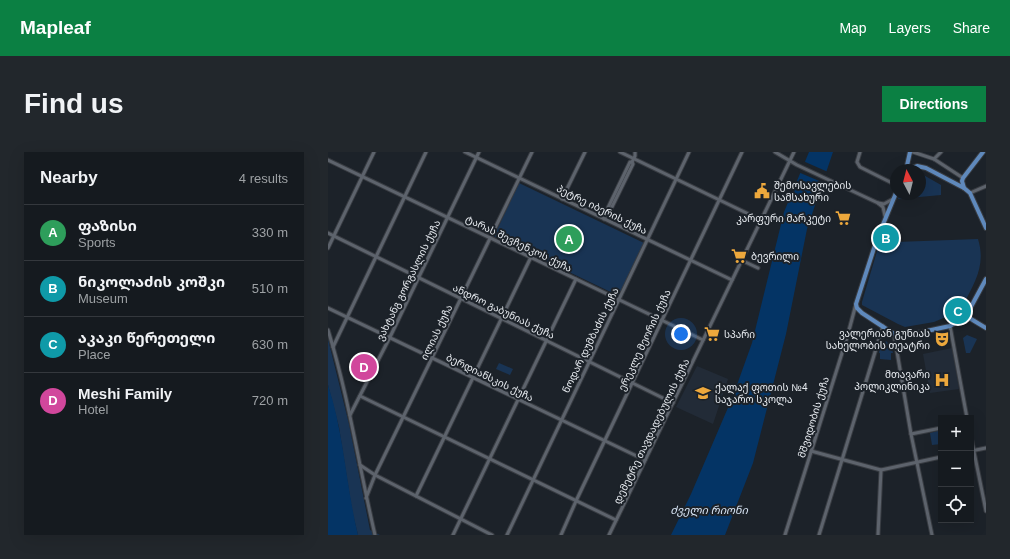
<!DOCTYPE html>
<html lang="en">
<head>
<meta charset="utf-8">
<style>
  body { margin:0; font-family:Arial,"Noto Sans Georgian",sans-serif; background:#22272c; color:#f1f3f6 }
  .controls { position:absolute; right:12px; bottom:12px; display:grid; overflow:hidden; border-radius:0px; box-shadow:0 4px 16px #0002 }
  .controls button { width:36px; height:36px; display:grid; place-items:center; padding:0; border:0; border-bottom:1px solid #34383d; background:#151a1f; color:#f1f3f6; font:20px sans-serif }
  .compass { position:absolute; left:562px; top:12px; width:36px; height:36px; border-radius:50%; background:#151a1f; box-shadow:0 4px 16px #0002; rotate:353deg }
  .you { position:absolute; left:353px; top:182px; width:14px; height:14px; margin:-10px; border:3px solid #fff; border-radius:50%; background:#1a73e8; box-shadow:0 0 0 6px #1a73e833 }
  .badge { display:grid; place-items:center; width:26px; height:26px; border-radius:50%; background:#0b8043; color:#fff; font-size:13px; font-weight:700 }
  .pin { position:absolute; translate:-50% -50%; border:2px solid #fff; box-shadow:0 1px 4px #0006 }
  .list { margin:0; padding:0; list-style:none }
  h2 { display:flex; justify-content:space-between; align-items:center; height:52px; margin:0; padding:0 16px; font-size:17px }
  h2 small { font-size:13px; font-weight:400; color:#9da1a4 }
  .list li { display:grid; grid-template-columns:26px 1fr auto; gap:12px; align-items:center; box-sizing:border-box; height:56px; padding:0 16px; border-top:1px solid #34383d }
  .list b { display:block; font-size:15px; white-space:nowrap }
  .list p { margin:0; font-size:13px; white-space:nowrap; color:#9da1a4 }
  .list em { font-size:13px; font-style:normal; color:#9da1a4 }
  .icon { flex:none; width:22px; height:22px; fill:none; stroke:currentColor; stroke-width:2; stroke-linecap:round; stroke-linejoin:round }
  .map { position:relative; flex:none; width:658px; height:383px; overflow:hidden; border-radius:0px }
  header { display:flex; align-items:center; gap:24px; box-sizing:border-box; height:56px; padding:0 20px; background:#0b8043; color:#fff }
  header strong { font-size:19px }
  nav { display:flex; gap:22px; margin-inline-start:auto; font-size:14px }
  .intro { display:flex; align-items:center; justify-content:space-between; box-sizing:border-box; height:96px; padding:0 24px }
  h1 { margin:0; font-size:28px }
  .button { padding:10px 18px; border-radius:0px; background:#0b8043; color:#fff; font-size:14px; font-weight:700 }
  main { display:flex; gap:24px; padding:0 24px }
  aside { flex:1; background:#151a1f; border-radius:0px; box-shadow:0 4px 16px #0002 }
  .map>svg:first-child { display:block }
  .built { fill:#222b37 }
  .green { fill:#193454 }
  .water { fill:#043465 }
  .pier { fill:#1c2229 }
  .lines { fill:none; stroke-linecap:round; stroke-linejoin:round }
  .minor-casing { stroke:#383c42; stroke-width:5 }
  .major-casing { stroke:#383c42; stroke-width:6 }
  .minor { stroke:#5d636c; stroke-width:3 }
  .major { stroke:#5f89bc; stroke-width:4 }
  .labels { text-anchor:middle; stroke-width:4; stroke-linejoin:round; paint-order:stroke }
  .poi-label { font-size:10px; fill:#e8ecf1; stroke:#1c2229; text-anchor:start }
  .street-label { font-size:10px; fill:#e8ecf1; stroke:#1c2229 }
  .water-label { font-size:11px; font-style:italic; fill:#d8e5f5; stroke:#1c2229 }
</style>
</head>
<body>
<header>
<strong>Mapleaf</strong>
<nav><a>Map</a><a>Layers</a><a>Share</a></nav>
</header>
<div class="intro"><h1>Find us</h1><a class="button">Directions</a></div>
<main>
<aside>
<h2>Nearby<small>4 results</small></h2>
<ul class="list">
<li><span class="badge" style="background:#2e9e5b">A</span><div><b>ფაზისი</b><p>Sports</p></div><em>330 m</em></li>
<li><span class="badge" style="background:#0f9aa8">B</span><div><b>ნიკოლაძის კოშკი</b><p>Museum</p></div><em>510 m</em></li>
<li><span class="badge" style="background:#0f9aa8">C</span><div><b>აკაკი წერეთელი</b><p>Place</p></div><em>630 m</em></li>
<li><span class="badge" style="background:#d1479c">D</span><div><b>Meshi Family</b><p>Hotel</p></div><em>720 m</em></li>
</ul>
</aside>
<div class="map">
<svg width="658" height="383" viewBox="0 0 658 383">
  <rect width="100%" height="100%" fill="#1c2229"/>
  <g class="built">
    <polygon points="624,196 631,237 602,241 595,202"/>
    <polygon points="369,214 400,227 385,272 348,255"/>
  </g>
  <g class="green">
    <polygon points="592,21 613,33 613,43 570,47 572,42 592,42"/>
    <polygon points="191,31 316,91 291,144 166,84"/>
    <path d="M555 79 562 81 565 89 568 90 650 87C658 113 647 130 635 153L633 154 625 162 606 170 577 175 570 172 534 153V150Z"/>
    <polygon points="639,183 649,187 642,201 638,201 635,186"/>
    <polygon points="0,187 21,272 42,378 52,383 30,383 24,358 11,275 0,233"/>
    <polygon points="558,189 563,194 565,201 563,201 563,208 552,207 552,201 561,201 551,201 552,194"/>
    <polygon points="171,211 185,217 182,223 168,217"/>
    <polygon points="613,278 613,292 604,293 602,281"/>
  </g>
  <g class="water">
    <polygon points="481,0 505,0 479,77 458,182 425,311 397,383 343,383 363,342 405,244 424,191 456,60"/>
    <path d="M0 233C16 281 18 334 30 383H0Z"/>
  </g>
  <polygon class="pier" points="475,9 500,20 496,31 470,20"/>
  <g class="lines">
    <defs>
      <g id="minor">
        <polyline points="137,0 404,128"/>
        <polyline points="292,0 433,68"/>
        <polyline points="447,0 469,13 550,51 555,55 557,64"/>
        <polyline points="532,0 529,10 532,15 568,33"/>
        <polyline points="585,0 606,7 635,26"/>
        <polyline points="606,7 613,0"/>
        <polyline points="0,8 375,188"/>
        <polyline points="642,41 658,34"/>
        <polyline points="234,47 257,0"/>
        <polyline points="550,51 556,52 565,47"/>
        <polyline points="278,64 280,63 305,12 304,10"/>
        <polyline points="276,67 277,62 302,10 304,10 307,4 307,0"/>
        <polyline points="0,81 345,251"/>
        <polyline points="0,96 46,0"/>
        <polyline points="413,108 430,116"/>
        <polyline points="0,156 317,308"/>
        <polyline points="622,174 639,266"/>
        <path d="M0 178C21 246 31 315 47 383"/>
        <polyline points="566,182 583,282 604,383"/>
        <polyline points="5,195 98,0"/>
        <polyline points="32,244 288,368"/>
        <polyline points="22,263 62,185 151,0"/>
        <polyline points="583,282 613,276"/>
        <polyline points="643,285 658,359"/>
        <polyline points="483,299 553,318 613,305"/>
        <polyline points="643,299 658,296"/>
        <polyline points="32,313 47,323 164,383"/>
        <polyline points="88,344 203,105"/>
        <polyline points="38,346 47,323 204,0"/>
        <polyline points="125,383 248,127"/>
        <polyline points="179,383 361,0"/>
        <polyline points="233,383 248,349 414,0"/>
        <polyline points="281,383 466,0"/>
        <polyline points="457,383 520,182 528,152"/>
        <polyline points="491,383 555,174"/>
        <polyline points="550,383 553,318"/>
      </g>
      <g id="major">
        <polyline points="578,18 582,0"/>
        <polyline points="579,18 589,14 598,16 636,36 642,41 658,76"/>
        <polyline points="636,36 634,29 635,26 655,0"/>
        <polyline points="568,41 549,87 528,152 529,156 534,161 566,182 577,183 594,180 622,174 638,164 658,127"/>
        <polyline points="638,164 658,176"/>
      </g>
    </defs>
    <use href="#minor" class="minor-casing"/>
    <use href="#major" class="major-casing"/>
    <use href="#minor" class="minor"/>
    <use href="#major" class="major"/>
  </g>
  <defs>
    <symbol id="civic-bare" viewBox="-9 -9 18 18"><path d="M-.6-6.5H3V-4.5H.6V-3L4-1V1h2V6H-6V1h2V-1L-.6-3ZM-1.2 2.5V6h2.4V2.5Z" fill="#eda83c" stroke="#1c2229" stroke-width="2.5" paint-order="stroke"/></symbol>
    <symbol id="supermarket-bare" viewBox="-9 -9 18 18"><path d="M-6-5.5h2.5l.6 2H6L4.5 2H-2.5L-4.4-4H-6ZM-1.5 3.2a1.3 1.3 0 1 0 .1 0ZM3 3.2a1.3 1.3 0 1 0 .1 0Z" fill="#eda83c" stroke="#1c2229" stroke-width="2.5" paint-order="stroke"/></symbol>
    <symbol id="theatre-bare" viewBox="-9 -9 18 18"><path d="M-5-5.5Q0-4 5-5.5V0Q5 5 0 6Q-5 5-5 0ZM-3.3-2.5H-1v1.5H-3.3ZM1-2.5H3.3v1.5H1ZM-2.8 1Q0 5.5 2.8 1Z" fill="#eda83c" stroke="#1c2229" stroke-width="2.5" paint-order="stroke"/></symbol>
    <symbol id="hospital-bare" viewBox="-9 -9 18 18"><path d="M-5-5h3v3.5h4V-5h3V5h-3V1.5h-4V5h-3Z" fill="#eda83c" stroke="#1c2229" stroke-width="2.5" paint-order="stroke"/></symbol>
    <symbol id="school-bare" viewBox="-9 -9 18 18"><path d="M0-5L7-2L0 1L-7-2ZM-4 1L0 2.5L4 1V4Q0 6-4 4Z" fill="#eda83c" stroke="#1c2229" stroke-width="2.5" paint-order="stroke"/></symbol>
  </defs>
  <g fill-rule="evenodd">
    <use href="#civic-bare" x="423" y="28" width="22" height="22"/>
    <use href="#supermarket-bare" x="504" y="55" width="22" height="22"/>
    <use href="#supermarket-bare" x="400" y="93" width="22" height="22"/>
    <use href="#supermarket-bare" x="373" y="171" width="22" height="22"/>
    <use href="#theatre-bare" x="603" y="176" width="22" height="22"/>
    <use href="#hospital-bare" x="603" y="217" width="22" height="22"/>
    <use href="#school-bare" x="364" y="230" width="22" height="22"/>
  </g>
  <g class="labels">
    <g class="poi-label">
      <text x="446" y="37">შემოსავლების<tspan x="446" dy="12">სამსახური</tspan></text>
      <text x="503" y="70" text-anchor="end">კარფური მარკეტი</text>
      <text x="423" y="108">ბევრილი</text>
      <text x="602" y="185" text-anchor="end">ვალერიან გუნიას<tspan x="602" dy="12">სახელობის თეატრი</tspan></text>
      <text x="396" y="186">სპარი</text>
      <text x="602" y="226" text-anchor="end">მთავარი<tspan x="602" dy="12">პოლიკლინიკა</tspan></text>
      <text x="387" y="239">ქალაქ ფოთის №4<tspan x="387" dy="12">საჯარო სკოლა</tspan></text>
    </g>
    <g class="street-label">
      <text transform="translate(274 57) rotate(26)" y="4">პეტრე იბერის ქუჩა</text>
      <text transform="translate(191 91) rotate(26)" y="4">ტარას შევჩენკოს ქუჩა</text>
      <text transform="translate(80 128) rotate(-64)" y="4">ვახტანგ გორგასლის ქუჩა</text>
      <text transform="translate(176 159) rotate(26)" y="4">ანდრო გაბუნიას ქუჩა</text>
      <text transform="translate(108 180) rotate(-64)" y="4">ილიას ქუჩა</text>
      <text transform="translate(262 188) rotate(-64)" y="4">ნოდარ დუმბაძის ქუჩა</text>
      <text transform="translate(316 188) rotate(-65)" y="4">ერეკლე მეორის ქუჩა</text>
      <text transform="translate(162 225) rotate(26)" y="4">ბერდიანსკის ქუჩა</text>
      <text transform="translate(485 265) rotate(-73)" y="4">მშვიდობის ქუჩა</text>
      <text transform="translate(323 279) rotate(-64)" y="4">დემეტრე თავდადებულის ქუჩა</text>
    </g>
    <g class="water-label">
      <text x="381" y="362">ძველი რიონი</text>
    </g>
  </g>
</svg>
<div class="controls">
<button>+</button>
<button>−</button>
<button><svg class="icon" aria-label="locate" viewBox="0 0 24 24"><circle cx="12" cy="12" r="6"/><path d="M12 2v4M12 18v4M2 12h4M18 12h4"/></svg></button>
</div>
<svg class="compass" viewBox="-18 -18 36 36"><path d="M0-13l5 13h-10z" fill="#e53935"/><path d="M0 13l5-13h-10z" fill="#9da1a4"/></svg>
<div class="you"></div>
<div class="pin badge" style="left:241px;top:87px;background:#2e9e5b">A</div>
<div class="pin badge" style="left:558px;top:86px;background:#0f9aa8">B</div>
<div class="pin badge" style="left:630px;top:159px;background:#0f9aa8">C</div>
<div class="pin badge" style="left:36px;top:215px;background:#d1479c">D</div>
</div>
</main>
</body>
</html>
